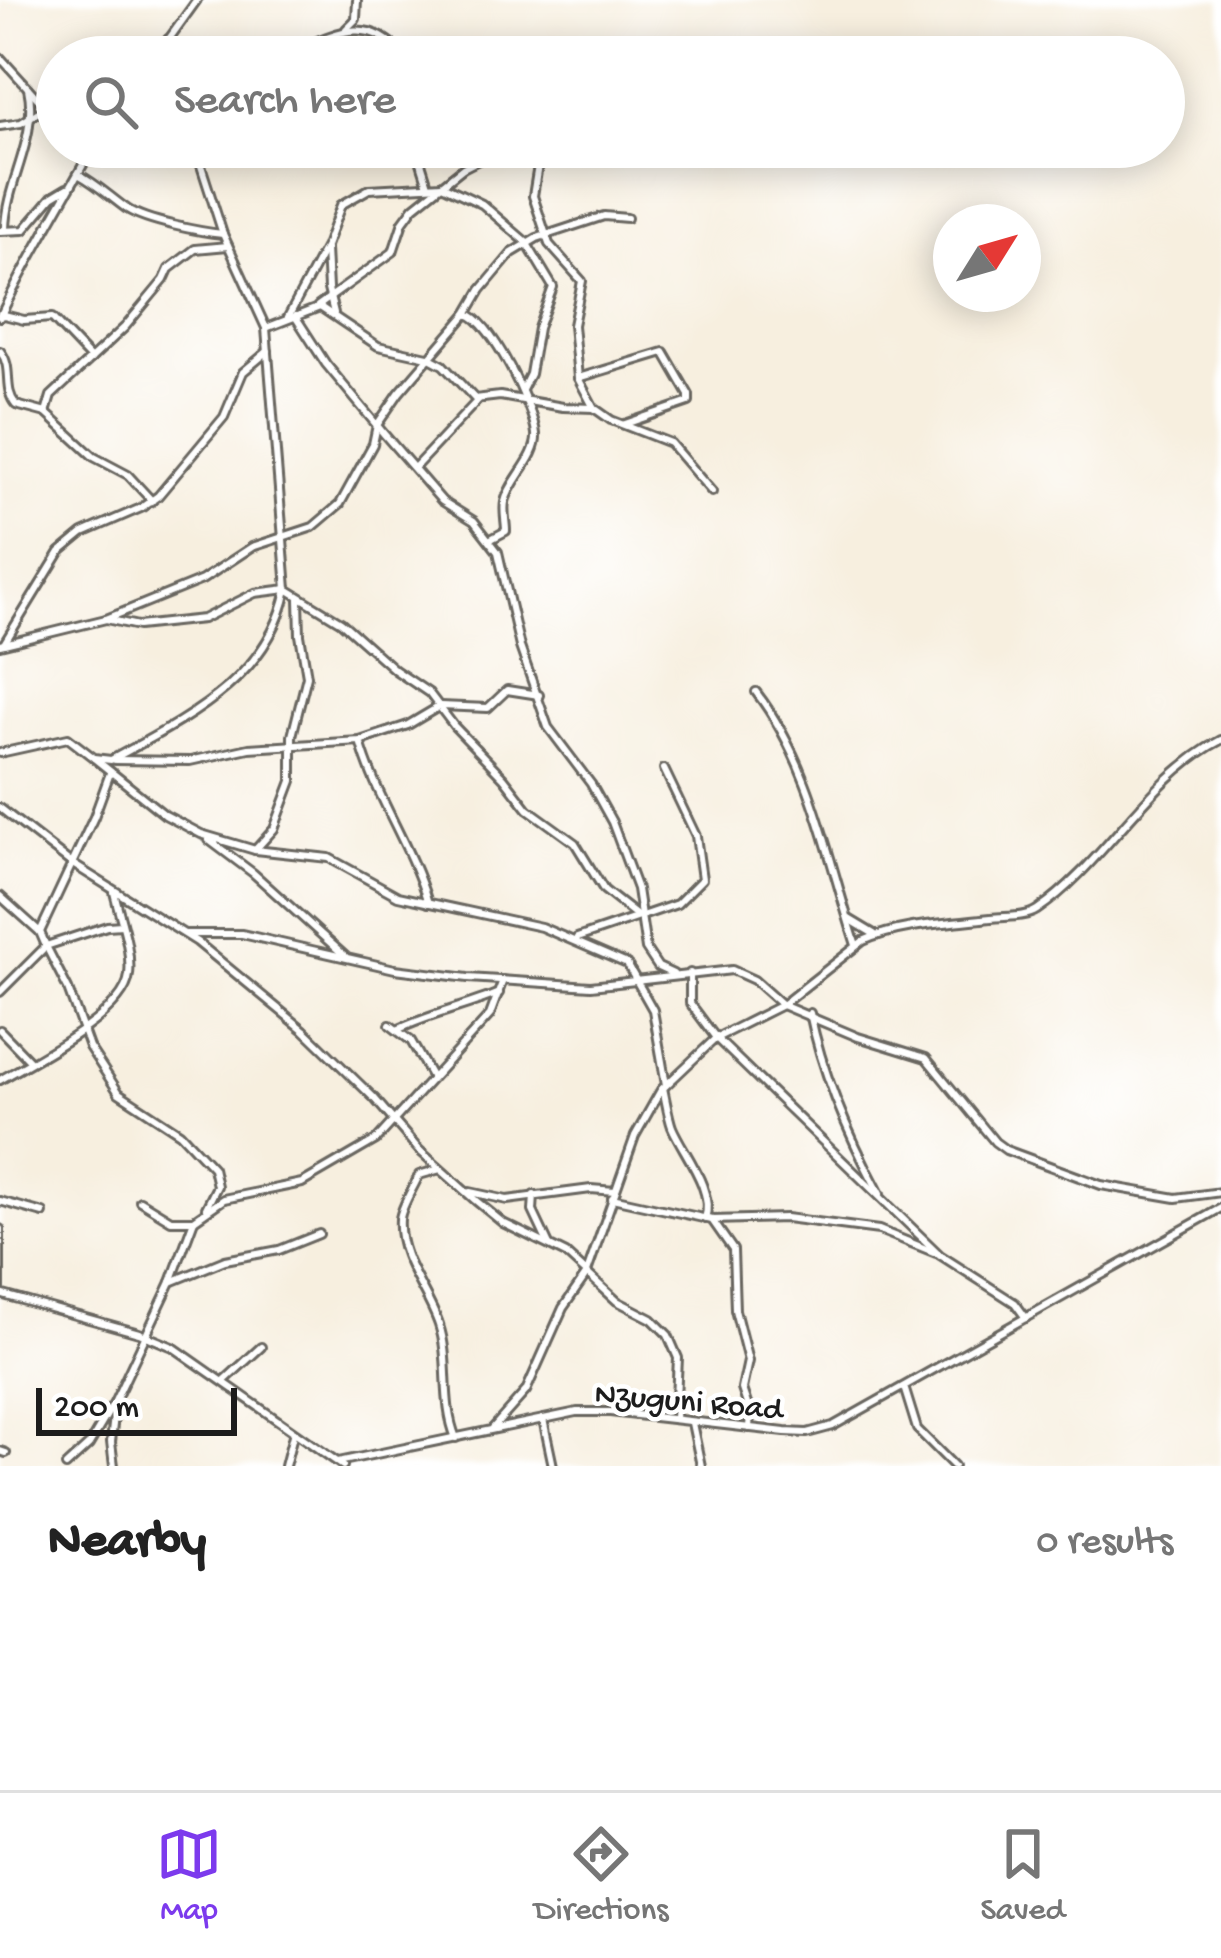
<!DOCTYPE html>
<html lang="en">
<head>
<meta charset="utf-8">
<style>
  body { margin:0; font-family:"Gochi Hand",sans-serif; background:#f6f6f6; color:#222 }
  .compass { position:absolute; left:933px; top:204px; width:108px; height:108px; border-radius:50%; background:#fff; box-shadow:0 6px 30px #0003; rotate:53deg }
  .scale { position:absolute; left:36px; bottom:30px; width:201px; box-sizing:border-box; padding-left:12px; border:6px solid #1c1c1c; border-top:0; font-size:33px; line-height:42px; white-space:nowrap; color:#1c1c1c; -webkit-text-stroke:9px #fff; paint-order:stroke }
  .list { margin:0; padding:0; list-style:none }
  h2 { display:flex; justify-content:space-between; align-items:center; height:156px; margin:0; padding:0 48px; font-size:51px }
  h2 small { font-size:39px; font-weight:400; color:#767676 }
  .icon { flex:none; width:66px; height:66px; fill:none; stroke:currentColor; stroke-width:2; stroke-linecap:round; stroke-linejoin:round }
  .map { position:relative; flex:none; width:1221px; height:1466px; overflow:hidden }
  .search { position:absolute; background:#fff; box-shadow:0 6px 30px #0003; left:36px; right:36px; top:36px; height:132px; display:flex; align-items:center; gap:30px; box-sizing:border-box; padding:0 42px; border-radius:66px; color:#767676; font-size:45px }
  .sheet { height:324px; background:#fff }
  nav { display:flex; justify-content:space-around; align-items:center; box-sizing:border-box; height:168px; border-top:3px solid #e0e0e0; background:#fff; font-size:33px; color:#767676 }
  nav a { display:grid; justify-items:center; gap:6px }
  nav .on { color:#7c3aed }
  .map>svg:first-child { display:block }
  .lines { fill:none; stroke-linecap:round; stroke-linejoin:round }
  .street-casing { stroke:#696660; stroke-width:12 }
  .street { stroke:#fff; stroke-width:6 }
  .labels { text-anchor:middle; stroke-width:9; stroke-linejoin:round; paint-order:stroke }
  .street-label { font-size:33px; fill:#1c1c1c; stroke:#fff }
</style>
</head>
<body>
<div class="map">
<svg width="1221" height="1466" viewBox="0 0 1221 1466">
  <rect width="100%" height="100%" fill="#fff"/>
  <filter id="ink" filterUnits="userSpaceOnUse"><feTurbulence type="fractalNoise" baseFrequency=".00833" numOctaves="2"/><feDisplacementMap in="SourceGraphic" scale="24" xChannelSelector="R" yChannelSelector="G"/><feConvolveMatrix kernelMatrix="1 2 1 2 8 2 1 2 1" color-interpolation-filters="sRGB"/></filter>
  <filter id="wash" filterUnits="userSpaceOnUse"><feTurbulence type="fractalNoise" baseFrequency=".004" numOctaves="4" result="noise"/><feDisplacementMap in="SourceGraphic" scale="48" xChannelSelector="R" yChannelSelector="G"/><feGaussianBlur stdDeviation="2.7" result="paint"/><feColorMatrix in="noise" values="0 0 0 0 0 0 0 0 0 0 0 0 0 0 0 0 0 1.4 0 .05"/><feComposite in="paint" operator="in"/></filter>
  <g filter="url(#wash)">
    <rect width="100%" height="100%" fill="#f7efdf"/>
  </g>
  <g filter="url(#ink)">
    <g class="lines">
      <defs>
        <g id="street">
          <polyline points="346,29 356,19 357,0"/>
          <polyline points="168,39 174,57"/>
          <polyline points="0,57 38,99 57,105"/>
          <polyline points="156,57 197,0"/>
          <path d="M280 57C325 40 365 7 404 57"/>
          <polyline points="0,126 21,123 48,106"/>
          <polyline points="416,147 428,185"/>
          <polyline points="541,147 533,196 549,244 582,281 573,325 578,378 594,408"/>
          <path d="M78 174C97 184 110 197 127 209 146 221 200 232 223 234"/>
          <path d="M5 229C6 181 39 138 28 88"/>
          <polyline points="0,231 24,230 52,197 67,188"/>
          <polyline points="326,249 328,289 334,313"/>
          <polyline points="318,306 393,252 403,222 414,207 463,168 504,147"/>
          <polyline points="0,314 24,320 52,318 91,359"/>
          <path d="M467 314C491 320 534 408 536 434 538 458 510 479 505 502 503 511 506 522 506 531L491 539"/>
          <polyline points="295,316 326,364 384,434 442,501 474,521 498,552 520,647 548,727 591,784 612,822 637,889 646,949 658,967 673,974"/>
          <path d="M0 317C28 258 62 203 93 147"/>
          <polyline points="288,317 326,246 341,205 369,189 442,185 482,204 526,242 553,287 538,328 530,374 522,390"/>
          <polyline points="266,328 320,307 378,346 428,357 443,365 475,399 500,396 563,407 594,408 611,420 670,443 712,492"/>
          <path d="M0 351C14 368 2 388 16 405L46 413 94 457 128 475 152 501"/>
          <polyline points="578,378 664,352 689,395 689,402 625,424"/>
          <polyline points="46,413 51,396 125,327 164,280 169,269 195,249 228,246"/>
          <polyline points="416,466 479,399"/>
          <polyline points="106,619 138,626 203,619 255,593 287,589 341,622 395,670 429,693 454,726 504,778 528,809 575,843 604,890 641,919"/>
          <polyline points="5,642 60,552 83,533 141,508 158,496 224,417 243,372 268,351"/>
          <polyline points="0,645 106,619 202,580 252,547 313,527 340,504 373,444 377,425 399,393 467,314 481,290 512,253 537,238 604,216 627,218"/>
          <path d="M756 692C812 765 828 860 856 945"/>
          <path d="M360 741C376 798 411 846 428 903"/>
          <path d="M0 753 68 738 94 758 111 760C185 719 269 680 287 589L266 328 223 234 195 147"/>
          <polyline points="95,759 165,815 201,834 255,850 329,858 398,896 541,927 627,964 653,1010 666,1085"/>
          <polyline points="115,760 190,761 249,748 360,741 408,725 440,706 488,708 507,690 539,695"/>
          <polyline points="0,808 71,863 197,942 304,1030 374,1098 419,1150 475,1200 503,1223 566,1254 617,1301 652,1319 668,1335 678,1358 675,1419"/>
          <polyline points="209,840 253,873 345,956"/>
          <polyline points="255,850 274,829 292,781 292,736 307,676 300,635 299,599"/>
          <polyline points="0,896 40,932"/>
          <polyline points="849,919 874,934"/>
          <polyline points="122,925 107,926 46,946 68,989 89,1047 119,1093 180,1133 213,1168 217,1186 206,1208"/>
          <polyline points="186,934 242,934 395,969 468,978 591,986 732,970 754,980 782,1005 858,1037 926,1058 995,1142 1006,1150 1101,1185 1176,1198 1221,1192"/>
          <polyline points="577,938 677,904 702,879 696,836 664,769"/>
          <polyline points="690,973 690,1003 716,1038 940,1255 1015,1303 1026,1318"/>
          <polyline points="0,992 46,946 40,932 94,817 110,773"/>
          <path d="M810 1013C822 1073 851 1140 880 1194"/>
          <polyline points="390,1025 411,1041 432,1078"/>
          <polyline points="0,1030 30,1061"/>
          <path d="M397 1030C430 1014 465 1007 499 993"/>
          <path d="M0 1080C32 1061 125 1015 129 975 132 949 120 918 114 892"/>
          <path d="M663 1088C666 1101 668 1116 672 1127 683 1153 715 1190 705 1219"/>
          <path d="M440 1169 419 1175C414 1187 401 1207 400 1219 397 1258 428 1291 439 1325 451 1361 441 1402 456 1438"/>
          <polyline points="470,1192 507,1200 591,1189 615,1191"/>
          <polyline points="534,1195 533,1211 549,1245"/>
          <polyline points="612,1198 712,1220 786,1218 879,1230 936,1253"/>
          <polyline points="0,1201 43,1213"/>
          <polyline points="140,1201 171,1220 194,1220"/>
          <polyline points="712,1220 733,1250 735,1310 748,1361 742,1389 750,1413 749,1428"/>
          <polyline points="0,1229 0,1289"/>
          <polyline points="171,1282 225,1260 279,1250 319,1234"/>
          <polyline points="0,1294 139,1333 173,1347 343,1466"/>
          <polyline points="224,1381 261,1347"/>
          <polyline points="904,1387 917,1429 954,1466"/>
          <polyline points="543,1419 553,1466"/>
          <polyline points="692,1423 701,1466"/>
          <path d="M493 1428 526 1391 563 1308 586 1275 635 1136 661 1090 716 1038 782 1005 863 941C901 924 951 923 991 918 1006 916 1025 918 1037 910 1105 864 1148 777 1221 740"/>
          <polyline points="0,1451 6,1453"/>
          <polyline points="338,1462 577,1412 610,1412 785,1432 807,1433 833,1426 1221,1208"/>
          <polyline points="66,1466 89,1445 114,1403 171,1282 194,1220 224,1199 302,1183 376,1140 490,1015 503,980"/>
          <polyline points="114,1466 111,1442 115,1407"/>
          <polyline points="285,1466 293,1435"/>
        </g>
      </defs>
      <use href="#street" class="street-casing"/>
      <use href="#street" class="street"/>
    </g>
  </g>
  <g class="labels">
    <g class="street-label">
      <text transform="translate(689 1398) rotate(5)" y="12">Nzuguni Road</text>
    </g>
  </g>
</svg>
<svg class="compass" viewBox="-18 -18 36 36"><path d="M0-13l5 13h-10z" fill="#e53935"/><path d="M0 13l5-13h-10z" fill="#767676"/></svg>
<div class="scale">200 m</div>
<div class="search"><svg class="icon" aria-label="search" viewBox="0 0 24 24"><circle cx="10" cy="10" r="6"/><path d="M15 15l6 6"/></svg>Search here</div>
</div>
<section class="sheet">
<h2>Nearby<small>0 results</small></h2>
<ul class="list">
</ul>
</section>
<nav>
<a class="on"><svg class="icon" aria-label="map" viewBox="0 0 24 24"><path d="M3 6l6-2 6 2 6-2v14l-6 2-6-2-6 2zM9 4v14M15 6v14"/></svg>Map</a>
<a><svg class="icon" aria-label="directions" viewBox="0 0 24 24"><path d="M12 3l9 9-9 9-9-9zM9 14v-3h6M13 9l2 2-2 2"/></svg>Directions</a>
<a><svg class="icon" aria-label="saved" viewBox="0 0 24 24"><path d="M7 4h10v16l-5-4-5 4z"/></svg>Saved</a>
</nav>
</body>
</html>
